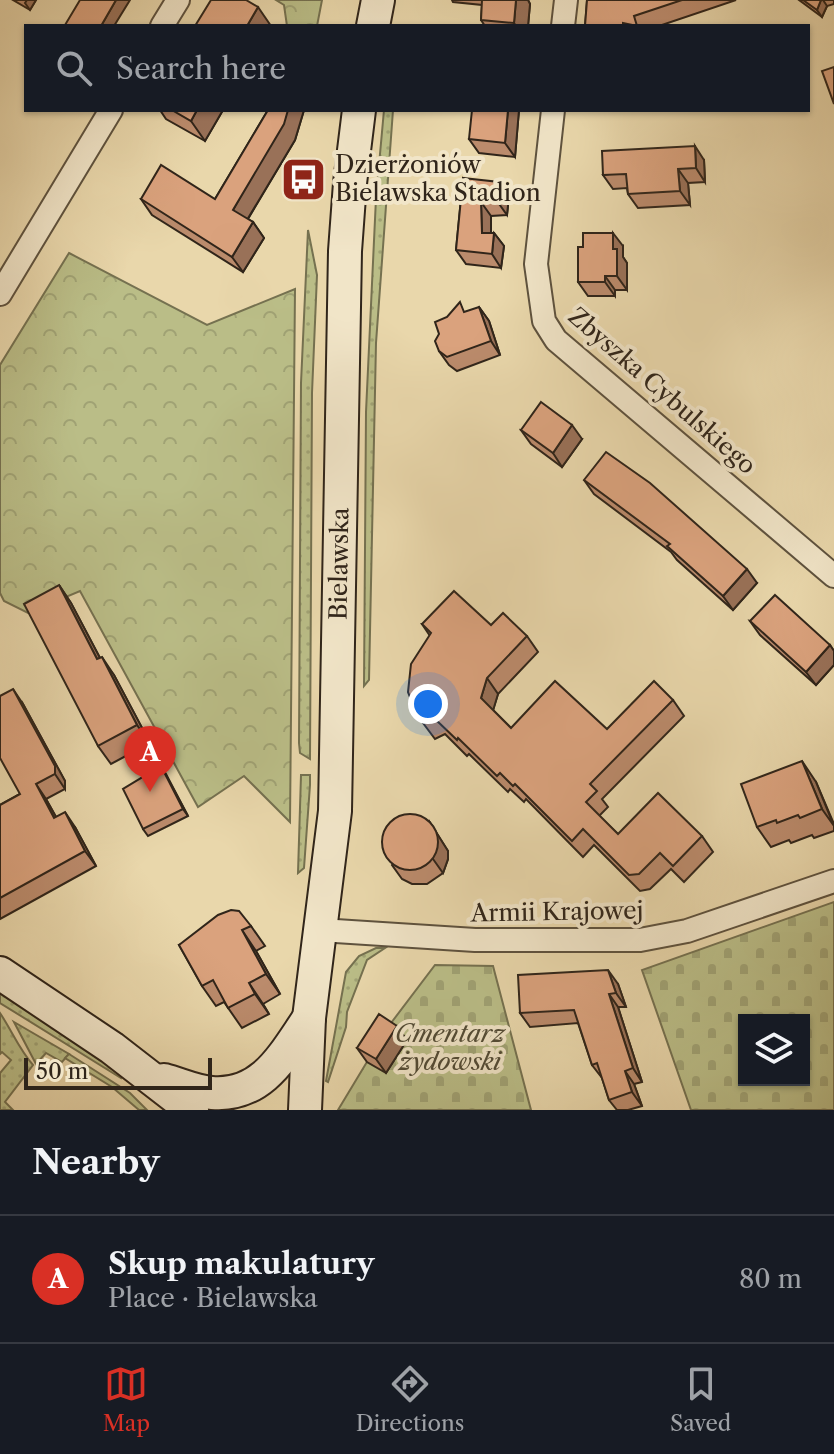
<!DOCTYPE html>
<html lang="en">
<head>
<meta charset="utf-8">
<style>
  body { margin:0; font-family:"Libre Caslon Text",serif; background:#20242c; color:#f1f3f6 }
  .controls { position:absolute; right:24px; bottom:24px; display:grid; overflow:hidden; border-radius:0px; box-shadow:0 2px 6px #0004 }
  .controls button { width:72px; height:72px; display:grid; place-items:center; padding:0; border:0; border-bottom:2px solid #363941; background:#171b24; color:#f1f3f6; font:40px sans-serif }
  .scale { position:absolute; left:24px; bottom:20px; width:188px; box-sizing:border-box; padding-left:8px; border:4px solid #30251a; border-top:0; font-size:22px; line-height:28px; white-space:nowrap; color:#30251a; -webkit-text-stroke:6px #f1e5c8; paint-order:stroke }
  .you { position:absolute; left:428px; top:704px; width:28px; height:28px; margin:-20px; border:6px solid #fff; border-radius:50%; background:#1a73e8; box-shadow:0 0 0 12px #1a73e833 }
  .badge { display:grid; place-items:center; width:52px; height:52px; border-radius:50%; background:#d93025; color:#fff; font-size:26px; font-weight:700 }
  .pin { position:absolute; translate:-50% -66px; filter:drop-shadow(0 2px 4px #0008) }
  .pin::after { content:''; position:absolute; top:42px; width:28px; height:24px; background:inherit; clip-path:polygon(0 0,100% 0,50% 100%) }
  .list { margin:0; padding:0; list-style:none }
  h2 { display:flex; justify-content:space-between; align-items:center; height:104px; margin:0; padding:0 32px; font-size:34px }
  h2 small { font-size:26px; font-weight:400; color:#9ea1a6 }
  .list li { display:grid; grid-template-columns:52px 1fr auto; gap:24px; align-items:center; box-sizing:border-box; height:128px; padding:0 32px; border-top:2px solid #363941 }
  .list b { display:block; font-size:30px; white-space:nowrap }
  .list p { margin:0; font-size:26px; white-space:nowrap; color:#9ea1a6 }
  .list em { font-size:26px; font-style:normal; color:#9ea1a6 }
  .icon { flex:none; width:44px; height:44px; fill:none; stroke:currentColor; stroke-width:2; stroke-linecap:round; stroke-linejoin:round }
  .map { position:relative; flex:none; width:834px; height:1110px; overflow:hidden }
  .search { position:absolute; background:#171b24; box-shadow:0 2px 6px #0004; left:24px; right:24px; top:24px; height:88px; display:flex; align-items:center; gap:20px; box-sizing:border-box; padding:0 28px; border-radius:0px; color:#9ea1a6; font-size:30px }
  .sheet { height:232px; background:#171b24 }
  nav { display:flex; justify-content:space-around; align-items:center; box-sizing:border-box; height:112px; border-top:2px solid #363941; background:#171b24; font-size:22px; color:#9ea1a6 }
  nav a { display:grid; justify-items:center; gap:4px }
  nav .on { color:#d93025 }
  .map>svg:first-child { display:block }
  .grass { fill:url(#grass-dots); stroke:#757150; stroke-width:2 }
  .forest { fill:url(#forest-crowns); stroke:#757150; stroke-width:2 }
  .cemetery { fill:url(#cemetery-stones); stroke:#757150; stroke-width:2; fill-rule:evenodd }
  .garden { fill:#babd87; stroke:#757150; stroke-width:2 }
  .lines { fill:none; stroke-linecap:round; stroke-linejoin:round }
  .street-casing { stroke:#5e523e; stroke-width:26 }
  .secondary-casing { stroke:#30251a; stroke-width:36 }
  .street { stroke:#f1e5c8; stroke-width:22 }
  .secondary { stroke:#f1e5c8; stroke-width:32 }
  .wall { fill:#bb8b6c; stroke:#30251a; stroke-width:2 }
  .shaded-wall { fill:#997158; stroke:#30251a; stroke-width:2 }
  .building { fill:#daa27d; stroke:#30251a; stroke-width:2 }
  .labels { text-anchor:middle; stroke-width:8; stroke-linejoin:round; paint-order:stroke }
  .poi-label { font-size:24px; fill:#30251a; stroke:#f1e5c8; text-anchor:start }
  .street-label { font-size:24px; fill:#30251a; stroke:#f1e5c8 }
  .park-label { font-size:24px; font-style:italic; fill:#524b35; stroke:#f1e5c8 }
</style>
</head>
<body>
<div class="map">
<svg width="834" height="1110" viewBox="0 0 834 1110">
  <defs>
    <pattern id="grass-dots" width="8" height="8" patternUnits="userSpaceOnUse" patternTransform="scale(2)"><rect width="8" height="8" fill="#babd87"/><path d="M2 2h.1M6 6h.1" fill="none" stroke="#a0a274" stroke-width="1.8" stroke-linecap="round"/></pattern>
    <pattern id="forest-crowns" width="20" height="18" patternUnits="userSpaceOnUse" patternTransform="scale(2)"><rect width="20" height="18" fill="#babd87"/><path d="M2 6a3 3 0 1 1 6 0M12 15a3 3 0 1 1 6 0" fill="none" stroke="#a0a274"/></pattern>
    <pattern id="cemetery-stones" width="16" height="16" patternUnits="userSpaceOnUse" patternTransform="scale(2)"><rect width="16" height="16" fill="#babd87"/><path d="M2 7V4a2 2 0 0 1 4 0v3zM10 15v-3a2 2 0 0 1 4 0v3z" fill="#a0a274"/></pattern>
  </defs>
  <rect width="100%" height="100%" fill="#e9d7ab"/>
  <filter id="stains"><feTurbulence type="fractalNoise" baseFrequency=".0025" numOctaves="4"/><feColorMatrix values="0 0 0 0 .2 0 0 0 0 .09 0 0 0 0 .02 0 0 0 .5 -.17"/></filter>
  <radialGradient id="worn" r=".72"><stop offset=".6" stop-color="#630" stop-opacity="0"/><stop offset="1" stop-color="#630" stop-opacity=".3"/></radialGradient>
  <g class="grass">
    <polygon points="384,110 393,110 376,343 369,680 364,686 366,412 376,198"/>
    <polygon points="308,230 317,275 312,393 310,759 300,753 299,743 301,383"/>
    <polygon points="301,775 310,775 310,785 304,868 298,873"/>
    <polygon points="376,948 385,948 367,960 347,1012 346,1027 328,1082 326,1081 346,972 359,956"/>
    <polygon points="0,990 122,1075 121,1078 0,1003"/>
    <path d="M0 1013C12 1031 19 1049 33 1065L5 1102 13 1110H0V1073L11 1060 2 1052 0 1054Z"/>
    <polygon points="14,1022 69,1054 62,1062 46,1053 36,1064"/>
  </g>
  <g class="forest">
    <polygon points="276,0 322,0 317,26 287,26 284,5"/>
    <polygon points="69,253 207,325 295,289 290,822 244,776 198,807 80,591 28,613 4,601 0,593 0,365"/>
  </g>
  <g class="cemetery">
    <path d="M834 902V1110H691L642 970ZM744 1020H804V1080H744Z"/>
    <polygon points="435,965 493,966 531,1110 338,1110 388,1027"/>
  </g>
  <polygon class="garden" points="69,1054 130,1093 147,1110 139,1110 112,1087 65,1058"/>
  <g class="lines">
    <defs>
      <g id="street">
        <polyline points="162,26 178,0"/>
        <polyline points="563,26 566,0"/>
        <polyline points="553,110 536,264 544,321 556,340 834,576"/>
        <polyline points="0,294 111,110"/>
        <polyline points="320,930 475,940 640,940 687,931 834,881"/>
      </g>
      <g id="secondary">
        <polyline points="373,26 378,0"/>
        <polyline points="0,973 112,1048 192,1110"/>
        <path d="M164 1080C179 1084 196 1092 212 1093 263 1097 284 1054 309 1018"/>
        <path id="s1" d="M305 1110 309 1018 335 811 345 251 350 183 359 110"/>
      </g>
    </defs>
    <use href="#street" class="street-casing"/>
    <use href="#secondary" class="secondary-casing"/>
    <use href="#street" class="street"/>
    <use href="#secondary" class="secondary"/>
  </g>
  <g class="wall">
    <polygon points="13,0 36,0 30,10"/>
    <polygon points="452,0 528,0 530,4 528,26 485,26 481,20 482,5 453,2"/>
    <polygon points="587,0 736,0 659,26 585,26"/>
    <polygon points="799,0 834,0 834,4 827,6 822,17"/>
    <polygon points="160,110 223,110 205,141 166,119"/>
    <polygon points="268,110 304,110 295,140 248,219 253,222 264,238 243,272 152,215 141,199 215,199"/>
    <polygon points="519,110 515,157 479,153 469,139"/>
    <polygon points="704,160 705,182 688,183 690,205 638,208 628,194 627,188 613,189 603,175"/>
    <polygon points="463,178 509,196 507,215 491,216 491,233 494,233 504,246 501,268 466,264 456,250"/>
    <polygon points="623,246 623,257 627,263 627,290 615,290 615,296 588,296 578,282"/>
    <polygon points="479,307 489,321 500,355 457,371 449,365 439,351"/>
    <polygon points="521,430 582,439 562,467 531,444"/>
    <polygon points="584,480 757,583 733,610 677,560 671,552 594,494"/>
    <polygon points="59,585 71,603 100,658 114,675 150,743 111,764 98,746"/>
    <polygon points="750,621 830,645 834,651 834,665 816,685 760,635"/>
    <polygon points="422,624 491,625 527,636 538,652 498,694 493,710 511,728 607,729 673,700 684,716 602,799 608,807 599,816 618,834 702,836 713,852 684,882 671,869 650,889 640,891 594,845 583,857 526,799 524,802 510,789 508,792 469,754 467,756 445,734 435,739 417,715 430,636"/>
    <polygon points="23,704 65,781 65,789 46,799 56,817 75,827 96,866 0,919 0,805 20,794"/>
    <polygon points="161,766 188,816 148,836 143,829"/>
    <polygon points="816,782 834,824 834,831 814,838 812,835 791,843 789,840 771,847 757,827"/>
    <polygon points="429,821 448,851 448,859 443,873 427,884 412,884 402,879 392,865"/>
    <polygon points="251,926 265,946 256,951 280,994 263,1004 269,1014 242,1028 224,1002 216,1006 202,986 179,945"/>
    <polygon points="618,984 626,1007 618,1007 642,1082 634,1084 642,1106 628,1110 617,1110 609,1100 602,1078 592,1065 578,1023 530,1027 520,1013"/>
    <polygon points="407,1040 386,1073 367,1062 357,1048"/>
  </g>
  <g class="shaded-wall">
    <polygon points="27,0 36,0 30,10 25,3"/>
    <polygon points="116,0 130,0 114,26 101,26"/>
    <polygon points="516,0 528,0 530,4 528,26 516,26 514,23"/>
    <polygon points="821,0 823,0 827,6 822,17 817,10"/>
    <polygon points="258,7 271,26 247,26"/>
    <polygon points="197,110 223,110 205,141 191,121"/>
    <polygon points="288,110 304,110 295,140 244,225 233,210"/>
    <polygon points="508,110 519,110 515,157 505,143"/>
    <polygon points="695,146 704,160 705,182 696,168"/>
    <polygon points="678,169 688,183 690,205 680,191"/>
    <polygon points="499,182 509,196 507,215 497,201"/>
    <polygon points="481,202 491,216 491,246 482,233"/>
    <polygon points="253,222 264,238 243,272 232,257"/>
    <polygon points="494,233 504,246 501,268 492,254"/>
    <polygon points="613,233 623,246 623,257 627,263 627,290 617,276 613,249"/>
    <polygon points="605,276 615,290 615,296 605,282"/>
    <polygon points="479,307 489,321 500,355 491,341"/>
    <polygon points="572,425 582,439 562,467 553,453"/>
    <polygon points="747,569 757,583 733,610 723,596"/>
    <polygon points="59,585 71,603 110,677 97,659"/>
    <polygon points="830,645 834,651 834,665 816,685 806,672"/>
    <polygon points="102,657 114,675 150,743 137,725"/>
    <polygon points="487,678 498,694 492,714 481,698"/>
    <polygon points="13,689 23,704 65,781 65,789 55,774"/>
    <polygon points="802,761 816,782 834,826 822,809"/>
    <polygon points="161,766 166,774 188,816 183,809"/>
    <polygon points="36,784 46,799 65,833 54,818"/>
    <polygon points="65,812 75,827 96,866 85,851"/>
    <polygon points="429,821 448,851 448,859 443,873 433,859"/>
    <polygon points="242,930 256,951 280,994 266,974"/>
    <polygon points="608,970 618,984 626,1007 616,993"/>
    <polygon points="249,983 263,1004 269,1014 255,994"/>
    <polygon points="609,994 618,1007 642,1082 633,1068"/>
    <polygon points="397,1026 407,1040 386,1073 376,1059"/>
    <polygon points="625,1071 634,1084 642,1106 632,1092"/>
  </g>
  <g class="building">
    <polygon points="80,0 116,0 101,26 67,26 65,25"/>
    <polygon points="211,0 246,0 258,7 247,26 195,26"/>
    <polygon points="482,0 516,0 514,23 481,20"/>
    <polygon points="587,0 682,0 634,16 637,26 623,23 623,26 585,26"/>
    <polygon points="803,0 821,0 817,10"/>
    <polygon points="834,67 834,104 822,71"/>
    <polygon points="172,110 197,110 191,121"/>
    <polygon points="268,110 288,110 284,124 233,210 253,222 232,257 141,199 161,165 215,199"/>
    <polygon points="472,110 508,110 505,143 469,139"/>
    <polygon points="695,146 696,168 678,169 680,191 628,194 626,174 603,175 602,151"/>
    <polygon points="463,178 499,182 497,201 481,202 482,233 494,233 492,254 456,250"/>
    <polygon points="583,233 613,233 613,249 617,249 617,276 605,276 605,282 578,282 578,247 583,247"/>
    <polygon points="460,302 464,312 479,307 491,341 447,357 439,351 435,341 439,334 435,322 447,317"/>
    <polygon points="541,402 572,425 553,453 521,430"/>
    <polygon points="606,452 650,483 747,569 723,596 667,546 670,544 584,480"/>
    <polygon points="59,585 97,659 102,657 137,725 98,746 24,604"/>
    <polygon points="454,591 491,625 503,613 527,636 487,678 481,698 511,728 555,681 607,729 654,681 673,700 590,784 597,791 586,802 618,834 658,793 702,836 673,866 660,853 639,874 629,875 583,829 572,841 515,784 513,786 500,773 497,776 458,738 457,740 434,718 424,723 417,715 408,692 411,664 431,633 422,624"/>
    <polygon points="775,595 830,645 806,672 750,621"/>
    <polygon points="13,689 55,766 55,774 36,784 54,818 65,812 85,851 0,898 0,805 20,794 0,758 0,696"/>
    <polygon points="802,761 822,809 800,818 798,815 777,823 776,820 757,827 741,784"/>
    <polygon points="161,766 183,809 143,829 123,789"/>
    <circle cx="410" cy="842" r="28"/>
    <polygon points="231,910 239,911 251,926 242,930 266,974 249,983 255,994 228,1008 213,980 202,986 179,945 218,915"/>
    <polygon points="608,970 616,993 609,994 633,1068 625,1071 632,1092 609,1100 597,1063 592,1065 574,1010 520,1013 518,975"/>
    <polygon points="379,1014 397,1026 376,1059 357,1048"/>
  </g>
  <defs>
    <symbol id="bus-square" viewBox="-11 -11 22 22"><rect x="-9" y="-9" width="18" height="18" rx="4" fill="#8f2418" stroke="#f1e5c8"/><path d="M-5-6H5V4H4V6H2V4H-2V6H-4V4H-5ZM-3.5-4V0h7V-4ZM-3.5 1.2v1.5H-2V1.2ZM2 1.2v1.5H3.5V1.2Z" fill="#fff"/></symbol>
  </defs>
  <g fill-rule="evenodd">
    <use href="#bus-square" x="278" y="154" width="51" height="51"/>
  </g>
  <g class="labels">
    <g class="poi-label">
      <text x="335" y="173">Dzierżoniów<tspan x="335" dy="28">Bielawska Stadion</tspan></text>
    </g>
    <g class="street-label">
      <text transform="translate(662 391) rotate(41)" y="8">Zbyszka Cybulskiego</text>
      <text dy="8" stroke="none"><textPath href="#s1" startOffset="548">Bielawska</textPath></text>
      <text transform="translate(557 912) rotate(-1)" y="8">Armii Krajowej</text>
    </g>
    <g class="park-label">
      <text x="450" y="1042">Cmentarz<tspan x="450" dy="28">żydowski</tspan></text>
    </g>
  </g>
  <rect width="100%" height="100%" filter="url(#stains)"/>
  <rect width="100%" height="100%" fill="url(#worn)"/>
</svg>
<div class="controls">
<button><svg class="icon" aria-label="layers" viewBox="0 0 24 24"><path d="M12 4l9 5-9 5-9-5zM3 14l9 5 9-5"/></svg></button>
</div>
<div class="scale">50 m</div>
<div class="you"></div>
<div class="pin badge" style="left:150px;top:792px">A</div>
<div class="search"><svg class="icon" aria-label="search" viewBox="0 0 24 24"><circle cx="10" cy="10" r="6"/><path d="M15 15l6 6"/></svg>Search here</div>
</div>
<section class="sheet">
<h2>Nearby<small></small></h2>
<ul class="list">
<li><span class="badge">A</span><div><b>Skup makulatury</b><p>Place · Bielawska</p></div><em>80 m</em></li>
</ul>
</section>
<nav>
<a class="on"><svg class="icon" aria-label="map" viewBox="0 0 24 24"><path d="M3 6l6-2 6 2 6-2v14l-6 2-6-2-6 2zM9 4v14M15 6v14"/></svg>Map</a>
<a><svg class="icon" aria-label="directions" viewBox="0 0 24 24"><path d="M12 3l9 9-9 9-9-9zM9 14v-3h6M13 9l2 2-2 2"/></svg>Directions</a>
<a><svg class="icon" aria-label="saved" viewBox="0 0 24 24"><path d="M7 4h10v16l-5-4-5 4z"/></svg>Saved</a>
</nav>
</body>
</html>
